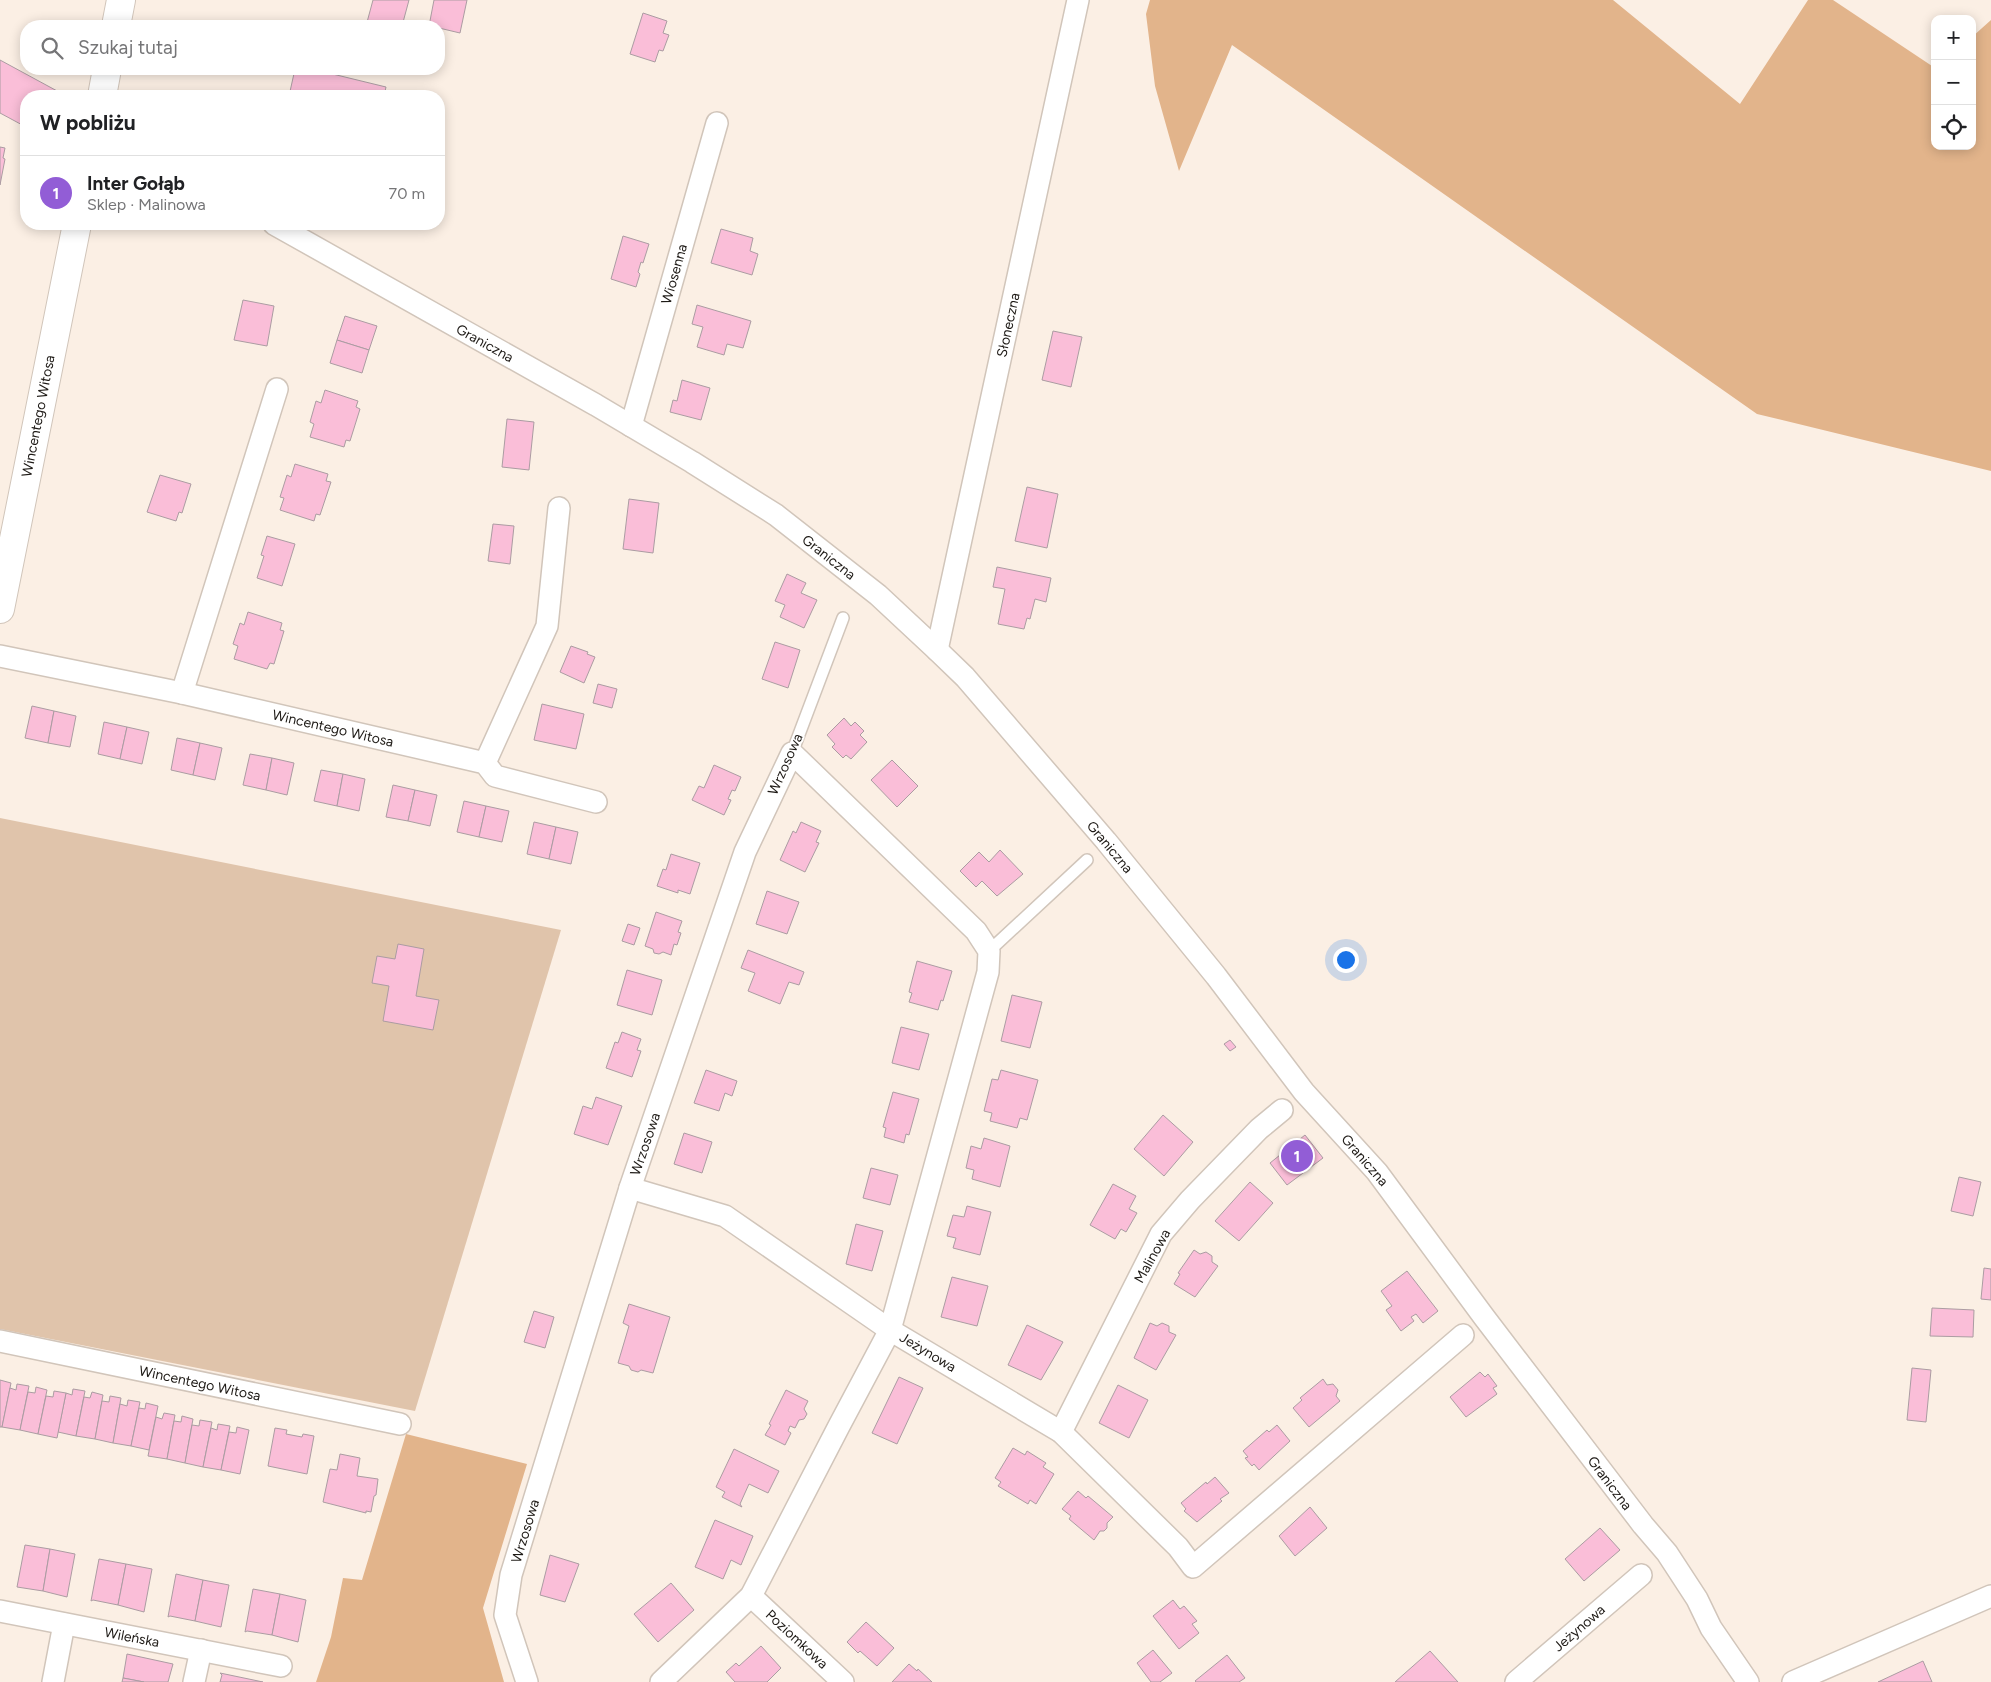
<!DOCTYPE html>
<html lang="pl">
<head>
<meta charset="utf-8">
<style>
  body { margin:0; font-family:Figtree,sans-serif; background:#f6f6f6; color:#202124 }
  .controls { position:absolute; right:15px; top:15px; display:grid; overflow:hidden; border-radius:10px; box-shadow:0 2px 12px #0003 }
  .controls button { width:45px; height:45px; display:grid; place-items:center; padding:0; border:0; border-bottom:1px solid #e0e0e0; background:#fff; color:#202124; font:25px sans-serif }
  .you { position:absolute; left:1345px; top:959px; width:18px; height:18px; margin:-12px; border:4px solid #fff; border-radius:50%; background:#1a73e8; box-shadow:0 0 0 8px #1a73e833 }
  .badge { display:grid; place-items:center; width:32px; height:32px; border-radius:50%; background:#925dd6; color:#fff; font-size:16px; font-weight:700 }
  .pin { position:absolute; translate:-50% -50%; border:2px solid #fff; box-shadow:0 1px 5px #0006 }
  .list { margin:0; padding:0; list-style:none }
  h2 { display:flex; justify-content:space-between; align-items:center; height:65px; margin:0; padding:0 20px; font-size:21px }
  h2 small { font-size:16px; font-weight:400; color:#757577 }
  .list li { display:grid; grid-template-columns:32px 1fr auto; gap:15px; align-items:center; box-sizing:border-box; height:75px; padding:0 20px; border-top:1px solid #e0e0e0 }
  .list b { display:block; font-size:19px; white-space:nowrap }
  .list p { margin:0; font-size:16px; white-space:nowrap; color:#757577 }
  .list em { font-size:16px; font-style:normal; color:#757577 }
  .icon { flex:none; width:28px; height:28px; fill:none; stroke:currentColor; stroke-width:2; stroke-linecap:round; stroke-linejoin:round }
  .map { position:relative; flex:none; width:1991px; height:1682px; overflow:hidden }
  .search { position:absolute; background:#fff; box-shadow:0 2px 12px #0003; left:20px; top:20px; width:425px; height:55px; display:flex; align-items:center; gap:12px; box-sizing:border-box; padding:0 18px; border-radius:20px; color:#757577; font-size:19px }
  .panel { position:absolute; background:#fff; box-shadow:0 2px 12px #0003; left:20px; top:90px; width:425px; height:140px; border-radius:20px }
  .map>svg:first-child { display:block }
  .green { fill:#e0c4ab }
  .forest { fill:#e2b48b }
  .building { fill:#fabed8; stroke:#ab9ca2 }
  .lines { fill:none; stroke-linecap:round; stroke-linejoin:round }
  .lane-casing { stroke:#d1c5ba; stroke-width:14 }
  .street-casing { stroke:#d1c5ba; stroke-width:24 }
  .secondary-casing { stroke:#d1c5ba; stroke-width:30 }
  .lane { stroke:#fff; stroke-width:11 }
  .street { stroke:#fff; stroke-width:21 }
  .secondary { stroke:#fff; stroke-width:28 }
  .labels { text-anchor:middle; stroke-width:4; stroke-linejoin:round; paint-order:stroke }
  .street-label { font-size:14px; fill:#1e1a16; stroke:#fff }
</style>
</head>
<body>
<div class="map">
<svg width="1991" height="1682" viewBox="0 0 1991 1682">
  <rect width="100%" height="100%" fill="#fbefe4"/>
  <polygon class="green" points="0,818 561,930 415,1411 0,1329"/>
  <g class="forest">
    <polygon points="1150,0 1613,0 1740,104 1808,0 1833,0 1935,68 1935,146 1972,146 1972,37 1991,20 1991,471 1757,414 1232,45 1179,171 1155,86 1146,14"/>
    <polygon points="406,1434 527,1464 483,1608 504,1682 316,1682 331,1637 343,1578 362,1580"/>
  </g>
  <g class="building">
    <polygon points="373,0 409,0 402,26 366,26"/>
    <polygon points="434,0 467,0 460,33 439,28 439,26 429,26"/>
    <polygon points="643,13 667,21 663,33 669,35 663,51 659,50 655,62 630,54"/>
    <polygon points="0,60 59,92 57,96 26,96 26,127 0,113"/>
    <polygon points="295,69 312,69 386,87 384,96 289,96"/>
    <polygon points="0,147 5,148 3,158 5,159 0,185"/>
    <polygon points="721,229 753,238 750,251 758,254 752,275 711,263"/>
    <polygon points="623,236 649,244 643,263 641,262 638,272 640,274 636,287 611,279"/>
    <polygon points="243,300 274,306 267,346 234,340"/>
    <polygon points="697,305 751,321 743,348 727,344 724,355 697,347 703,327 692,324"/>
    <polygon points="345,316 377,326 369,350 337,340"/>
    <polygon points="1053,331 1082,337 1071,387 1042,380"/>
    <polygon points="337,340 369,350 362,373 330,363"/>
    <polygon points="682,380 710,388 701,420 670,412 673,400 677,401"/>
    <polygon points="325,390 358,401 356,407 360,409 350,441 346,440 344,447 310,437 314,424 310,422 316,401 321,403"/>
    <polygon points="507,419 534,422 529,470 502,467"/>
    <polygon points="295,464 328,474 326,481 331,482 320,515 316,514 314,521 280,510 284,498 280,497 287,475 291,477"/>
    <polygon points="160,475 191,484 182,513 179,512 176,521 147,512"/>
    <polygon points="1027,487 1058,494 1047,548 1015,541"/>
    <polygon points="629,499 659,503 653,553 623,549"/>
    <polygon points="493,524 514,526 510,564 488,561"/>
    <polygon points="267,536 295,544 282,586 257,578 264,556 261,555"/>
    <polygon points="997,567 1051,578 1046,602 1035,599 1030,619 1027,618 1024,629 998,624 1005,589 993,587"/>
    <polygon points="787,574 806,583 801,593 817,600 804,628 780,617 785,605 775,601"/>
    <polygon points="248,612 282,623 280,630 284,631 274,664 270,663 267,669 234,659 238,646 233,644 240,623 244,625"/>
    <polygon points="775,642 800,650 788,688 762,679"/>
    <polygon points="571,646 588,652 587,654 595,657 584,683 560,672"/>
    <polygon points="598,684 617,689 612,708 593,703"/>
    <polygon points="542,704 584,714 576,749 534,740"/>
    <polygon points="32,706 54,711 48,743 25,738"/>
    <polygon points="54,711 76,716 70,747 48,743"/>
    <polygon points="844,718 851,726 855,722 864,731 860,735 867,742 851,759 846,755 843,758 832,747 835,744 827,735"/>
    <polygon points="104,722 127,727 120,759 98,754"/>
    <polygon points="127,727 149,732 142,764 120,759"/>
    <polygon points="177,738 200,743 193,775 171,770"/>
    <polygon points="200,743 222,748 215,780 193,775"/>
    <polygon points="250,754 272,758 266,790 243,785"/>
    <polygon points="272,758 294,763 287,795 266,790"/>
    <polygon points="892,760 918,786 897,807 871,780"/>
    <polygon points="714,765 741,777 735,791 732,790 728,799 731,800 724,815 692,800 699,786 704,788"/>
    <polygon points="321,770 343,774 337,806 314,801"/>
    <polygon points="343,774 365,779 359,811 337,806"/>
    <polygon points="393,785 415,790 408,821 386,817"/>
    <polygon points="415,790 437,795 430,826 408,821"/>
    <polygon points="464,801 486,806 479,837 457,832"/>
    <polygon points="486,806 509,811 502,842 479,837"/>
    <polygon points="534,822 556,827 549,859 527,854"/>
    <polygon points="801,822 821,831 816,842 819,843 805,872 780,860 793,831 796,833"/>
    <polygon points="556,827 578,832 571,864 549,859"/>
    <polygon points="1000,850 1023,874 997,896 982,881 976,887 960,871 979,852 989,862"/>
    <polygon points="671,854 700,863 690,894 678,890 678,893 657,886 663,869 666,870"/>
    <polygon points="767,891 799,902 787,934 756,924"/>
    <polygon points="656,912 682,921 678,932 681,933 677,945 674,944 671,955 663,952 659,954 654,953 653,949 645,946"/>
    <polygon points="628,924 640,928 634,945 622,941"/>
    <polygon points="398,944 424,949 416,996 439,1000 433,1030 383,1021 389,986 372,983 377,956 395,959"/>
    <polygon points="748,950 804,972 799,985 789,982 780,1004 748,991 755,973 741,968"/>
    <polygon points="917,961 952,971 943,1001 941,1000 938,1010 909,1002 912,993 909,992"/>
    <polygon points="627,970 662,980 652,1015 617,1005"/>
    <polygon points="1012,995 1042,1002 1030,1048 1001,1041"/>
    <polygon points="901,1027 929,1034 919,1070 892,1063"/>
    <polygon points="622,1032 641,1039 637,1050 641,1051 632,1077 606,1068 615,1042 618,1043"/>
    <polygon points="1230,1040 1236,1047 1230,1051 1224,1044"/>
    <polygon points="706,1070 737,1081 732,1096 725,1093 719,1111 694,1103"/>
    <polygon points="1001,1070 1038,1080 1027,1120 1020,1118 1017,1128 990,1121 992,1113 984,1111 992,1079 998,1080"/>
    <polygon points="893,1092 919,1099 909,1135 906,1134 904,1143 884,1137 886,1128 883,1127"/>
    <polygon points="596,1097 622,1106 608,1145 574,1134 583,1106 592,1109"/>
    <polygon points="1163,1115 1193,1142 1164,1176 1134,1149"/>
    <polygon points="684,1133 712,1142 702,1173 674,1164"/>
    <polygon points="1305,1135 1323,1158 1287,1185 1270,1163"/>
    <polygon points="984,1138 1010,1146 1000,1187 972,1179 974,1170 966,1168 971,1146 981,1149"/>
    <polygon points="871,1168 898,1175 890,1205 863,1198"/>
    <polygon points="1959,1177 1981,1182 1973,1216 1951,1211"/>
    <polygon points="1250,1182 1273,1203 1239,1241 1215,1221"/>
    <polygon points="1113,1184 1136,1196 1129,1209 1137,1213 1126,1232 1121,1229 1115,1239 1090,1225"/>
    <polygon points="967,1206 991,1212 980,1255 953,1248 956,1238 947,1236 953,1215 964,1217"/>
    <polygon points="856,1224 883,1231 872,1271 846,1264"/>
    <polygon points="1194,1250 1200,1254 1206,1252 1212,1256 1212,1262 1218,1266 1195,1297 1174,1284 1180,1274 1178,1273"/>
    <polygon points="1984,1268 1991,1269 1991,1300 1981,1299"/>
    <polygon points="1407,1271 1438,1311 1423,1323 1416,1314 1411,1317 1414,1321 1401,1331 1386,1310 1392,1306 1381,1291"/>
    <polygon points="952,1277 988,1286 977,1326 941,1317"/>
    <polygon points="629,1304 670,1317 653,1373 641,1370 638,1372 631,1370 629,1366 618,1363 629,1326 623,1323"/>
    <polygon points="1932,1308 1974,1310 1973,1337 1930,1336"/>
    <polygon points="534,1311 554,1317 545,1348 524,1342"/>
    <polygon points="1150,1323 1157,1326 1162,1323 1169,1326 1169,1332 1176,1335 1156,1370 1134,1358"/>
    <polygon points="1027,1325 1063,1342 1041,1380 1008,1365"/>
    <polygon points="1912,1368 1931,1370 1926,1422 1907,1420"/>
    <polygon points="1480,1372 1485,1377 1488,1374 1497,1386 1493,1388 1497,1394 1466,1417 1450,1397"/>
    <polygon points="899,1377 923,1388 897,1444 872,1433"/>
    <polygon points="1323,1379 1327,1385 1333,1384 1338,1390 1336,1396 1340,1401 1309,1427 1293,1408 1302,1400 1300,1398"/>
    <polygon points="0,1380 11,1383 2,1427 0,1427"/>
    <polygon points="17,1384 29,1386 20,1430 2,1427 10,1388 16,1390"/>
    <polygon points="1118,1385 1148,1400 1129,1438 1099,1423"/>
    <polygon points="36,1387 47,1390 38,1434 20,1430 28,1392 35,1393"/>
    <polygon points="73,1389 85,1391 76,1436 58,1432 66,1393 72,1395"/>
    <polygon points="786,1390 808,1401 804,1409 807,1414 804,1419 799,1420 795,1428 790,1426 788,1431 791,1433 785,1445 765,1435 771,1425 769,1424"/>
    <polygon points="54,1391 66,1393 57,1438 38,1434 46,1396 53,1397"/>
    <polygon points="92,1392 103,1395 95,1439 76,1436 84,1397 90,1398"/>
    <polygon points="110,1396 121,1398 113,1443 95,1439 102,1401 109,1402"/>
    <polygon points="128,1400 140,1402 131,1446 113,1443 120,1404 127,1406"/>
    <polygon points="146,1403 158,1406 149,1450 131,1446 139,1408 145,1409"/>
    <polygon points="164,1413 175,1415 167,1459 148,1456 156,1417 162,1419"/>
    <polygon points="182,1416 193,1419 185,1463 167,1459 174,1421 181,1422"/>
    <polygon points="200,1420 212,1422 203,1467 185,1463 192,1425 199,1426"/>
    <polygon points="218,1424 230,1426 221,1470 203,1467 211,1428 217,1430"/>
    <polygon points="1277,1425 1290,1441 1259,1470 1254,1464 1252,1466 1245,1458 1248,1457 1243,1451 1267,1430 1269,1432"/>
    <polygon points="237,1427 249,1430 240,1474 221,1470 229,1432 236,1433"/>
    <polygon points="275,1428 287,1430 286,1434 302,1437 303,1434 314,1436 307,1474 268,1466"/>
    <polygon points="1013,1448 1025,1455 1027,1451 1046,1463 1043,1467 1054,1474 1036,1504 1030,1500 1028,1504 998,1486 1001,1482 995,1478"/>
    <polygon points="734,1449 779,1471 768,1493 749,1484 740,1504 742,1507 722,1497 725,1492 716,1487"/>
    <polygon points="340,1454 360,1458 357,1476 378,1479 376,1495 374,1496 371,1512 366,1511 366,1513 323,1502 330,1469 337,1470"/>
    <polygon points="1215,1477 1229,1493 1220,1499 1222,1501 1197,1522 1184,1511 1186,1509 1181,1503 1206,1482 1207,1484"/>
    <polygon points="1078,1491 1086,1498 1088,1496 1113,1517 1107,1523 1107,1528 1104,1531 1100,1531 1094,1540 1069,1519 1071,1516 1062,1509"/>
    <polygon points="1310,1507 1327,1528 1295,1556 1279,1536"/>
    <polygon points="715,1520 753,1536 741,1565 731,1560 723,1579 695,1567"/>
    <polygon points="1600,1528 1620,1550 1584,1581 1565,1559"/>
    <polygon points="25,1545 50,1549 43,1591 17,1587"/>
    <polygon points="50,1549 75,1554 67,1597 43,1591"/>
    <polygon points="550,1555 579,1564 565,1602 540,1595"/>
    <polygon points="99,1559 126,1564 118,1605 93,1600 91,1601"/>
    <polygon points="126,1564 152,1569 144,1612 118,1605"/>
    <polygon points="176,1574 203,1580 195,1621 170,1616 168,1617"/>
    <polygon points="203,1580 229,1585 221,1627 195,1621"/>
    <polygon points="671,1583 694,1610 658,1642 634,1614"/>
    <polygon points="253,1589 280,1594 272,1635 247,1631 245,1632"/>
    <polygon points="280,1594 306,1600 298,1642 272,1635"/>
    <polygon points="1173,1600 1180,1609 1184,1606 1197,1621 1192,1624 1199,1633 1179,1649 1153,1616"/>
    <polygon points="866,1622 894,1648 877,1666 860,1651 858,1653 847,1642"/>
    <polygon points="761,1646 781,1668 767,1682 735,1682 726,1672 736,1663 739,1666"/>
    <polygon points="1153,1650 1172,1673 1160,1682 1151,1682 1137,1663"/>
    <polygon points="1430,1651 1458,1682 1395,1682"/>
    <polygon points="127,1654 173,1664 168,1682 144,1682 123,1678"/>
    <polygon points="1227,1655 1245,1678 1239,1682 1196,1682 1195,1681"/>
    <polygon points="1923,1661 1932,1682 1878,1682"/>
    <polygon points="909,1664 917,1671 918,1669 932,1682 892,1682"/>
    <polygon points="220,1673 263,1682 220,1682 222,1675"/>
    <polygon points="123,1678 144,1682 122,1682"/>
  </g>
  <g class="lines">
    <defs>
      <g id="lane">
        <polyline points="792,753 843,618"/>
        <polyline points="989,951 1087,860"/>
      </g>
      <g id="street">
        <polyline points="274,224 596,405 692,462 776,515 878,595 937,650 965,677 1106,841 1216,976 1304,1092 1377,1172 1484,1317 1643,1525 1667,1553 1697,1599 1711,1628 1748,1682"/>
        <polyline points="631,426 717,123"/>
        <polyline points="937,650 1078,0"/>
        <polyline points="0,656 182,693 485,763 495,776 596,802"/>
        <polyline points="182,693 277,389"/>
        <polyline points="485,763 547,626 559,508"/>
        <polyline points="630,1188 725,1216 890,1330 1061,1432 1178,1547 1193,1567 1463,1335"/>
        <polyline points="0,1341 400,1424"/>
        <polyline points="1061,1432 1161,1234 1190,1200 1259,1129 1282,1110"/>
        <polyline points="751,1596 843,1682"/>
        <polyline points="0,1611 281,1666"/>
        <polyline points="53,1682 64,1624"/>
        <polyline points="194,1682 201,1650"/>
        <polyline points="527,1682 505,1615 511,1575 630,1188 745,852 792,753 976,931 989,951 988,972 890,1330 839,1426 751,1596 661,1682"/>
        <polyline points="1516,1682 1641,1575"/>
        <polyline points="1793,1682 1991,1596"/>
      </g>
      <g id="secondary">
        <polyline points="116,26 121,0"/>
        <polyline points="102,96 107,69"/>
        <polyline points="0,609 77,224"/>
      </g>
    </defs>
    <use href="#lane" class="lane-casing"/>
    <use href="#street" class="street-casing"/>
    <use href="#secondary" class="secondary-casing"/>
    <use href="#lane" class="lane"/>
    <use href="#street" class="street"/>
    <use href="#secondary" class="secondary"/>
  </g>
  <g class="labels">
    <g class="street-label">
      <text transform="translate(674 274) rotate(-74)" y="5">Wiosenna</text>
      <text transform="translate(1008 325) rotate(-78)" y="5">Słoneczna</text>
      <text transform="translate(485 343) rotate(29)" y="5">Graniczna</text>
      <text transform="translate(38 416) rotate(-79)" y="5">Wincentego Witosa</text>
      <text transform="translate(829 557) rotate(38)" y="5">Graniczna</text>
      <text transform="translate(333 728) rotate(13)" y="5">Wincentego Witosa</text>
      <text transform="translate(785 764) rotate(-66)" y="5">Wrzosowa</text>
      <text transform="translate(1110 847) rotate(50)" y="5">Graniczna</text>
      <text transform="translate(645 1144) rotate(-71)" y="5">Wrzosowa</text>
      <text transform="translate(1365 1160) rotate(49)" y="5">Graniczna</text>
      <text transform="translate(1152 1256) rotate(-61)" y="5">Malinowa</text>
      <text transform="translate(928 1352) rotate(31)" y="5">Jeżynowa</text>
      <text transform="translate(200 1383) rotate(12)" y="5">Wincentego Witosa</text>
      <text transform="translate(1610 1483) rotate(53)" y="5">Graniczna</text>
      <text transform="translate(525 1531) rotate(-73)" y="5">Wrzosowa</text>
      <text transform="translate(1579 1628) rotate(-41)" y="5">Jeżynowa</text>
      <text transform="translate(132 1637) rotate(11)" y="5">Wileńska</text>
      <text transform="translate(797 1639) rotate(43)" y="5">Poziomkowa</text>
    </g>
  </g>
</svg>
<div class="controls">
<button>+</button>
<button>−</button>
<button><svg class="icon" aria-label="locate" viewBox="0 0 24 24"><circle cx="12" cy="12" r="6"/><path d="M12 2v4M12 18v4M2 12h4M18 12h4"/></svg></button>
</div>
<div class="you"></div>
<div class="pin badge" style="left:1297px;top:1156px">1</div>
<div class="search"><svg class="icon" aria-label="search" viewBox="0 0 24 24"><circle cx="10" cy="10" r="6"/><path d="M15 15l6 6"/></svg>Szukaj tutaj</div>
<section class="panel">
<h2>W pobliżu<small></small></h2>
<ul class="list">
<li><span class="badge">1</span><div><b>Inter Gołąb</b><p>Sklep · Malinowa</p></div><em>70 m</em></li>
</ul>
</section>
</div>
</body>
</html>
